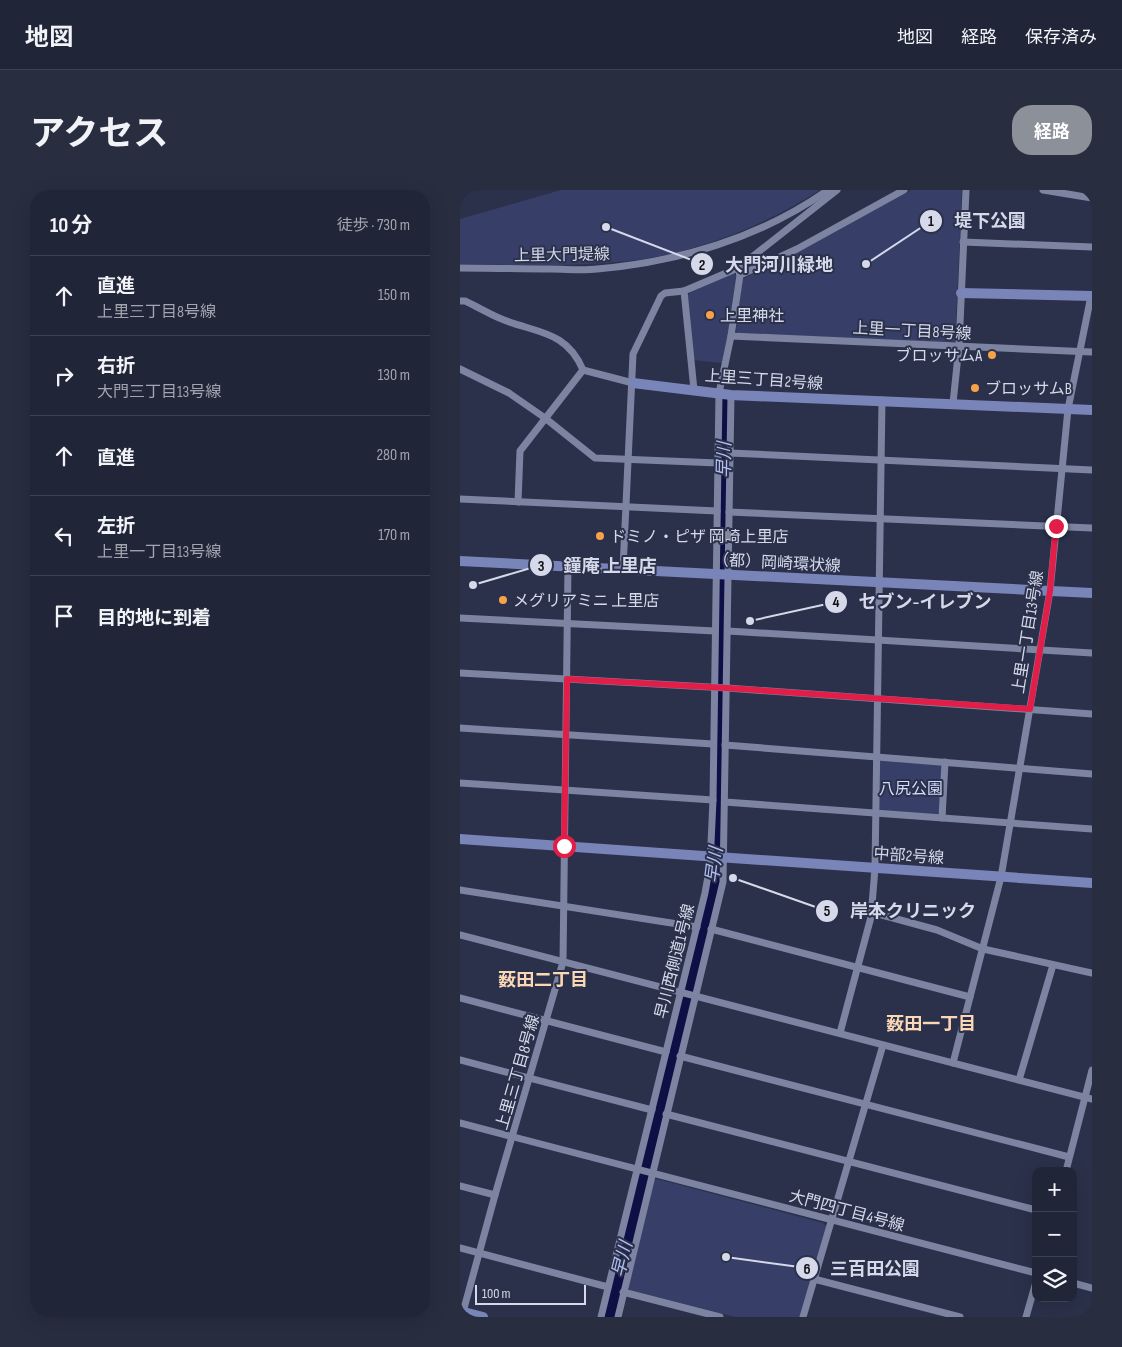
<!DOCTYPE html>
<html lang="ja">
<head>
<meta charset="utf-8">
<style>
  body { margin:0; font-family:"Sofia Sans Condensed","Noto Sans JP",sans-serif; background:#282d40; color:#f1f3f6 }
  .controls { position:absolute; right:15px; bottom:15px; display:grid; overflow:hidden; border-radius:10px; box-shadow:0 5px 20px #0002 }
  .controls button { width:45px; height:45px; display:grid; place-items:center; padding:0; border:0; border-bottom:1px solid #3d4253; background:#202538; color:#f1f3f6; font:25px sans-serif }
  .scale { position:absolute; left:15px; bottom:12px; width:111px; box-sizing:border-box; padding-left:5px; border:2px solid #d5d9ea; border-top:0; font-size:14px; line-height:18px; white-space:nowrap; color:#d5d9ea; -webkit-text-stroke:4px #2b314a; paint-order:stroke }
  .stop { position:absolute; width:15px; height:15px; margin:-11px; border:4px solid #e11d48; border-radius:50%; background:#fff }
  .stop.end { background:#e11d48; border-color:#fff; box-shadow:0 1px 5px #0008 }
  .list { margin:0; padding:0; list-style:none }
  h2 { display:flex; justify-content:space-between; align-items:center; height:65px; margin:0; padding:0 20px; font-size:21px }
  h2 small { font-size:16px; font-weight:400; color:#a2a5ae }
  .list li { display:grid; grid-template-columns:32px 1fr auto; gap:15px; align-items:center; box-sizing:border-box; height:80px; padding:0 20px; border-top:1px solid #3d4253 }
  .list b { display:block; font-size:19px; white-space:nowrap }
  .list p { margin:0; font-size:16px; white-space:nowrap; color:#a2a5ae }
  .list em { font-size:16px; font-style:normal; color:#a2a5ae }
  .icon { flex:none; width:28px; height:28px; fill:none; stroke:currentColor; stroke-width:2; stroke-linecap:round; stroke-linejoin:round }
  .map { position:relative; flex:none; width:632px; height:1127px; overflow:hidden; border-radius:20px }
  header { display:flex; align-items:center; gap:30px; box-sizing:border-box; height:70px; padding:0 25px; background:#202538; border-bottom:1px solid #3d4253 }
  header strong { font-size:24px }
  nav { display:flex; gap:28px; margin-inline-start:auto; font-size:18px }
  .intro { display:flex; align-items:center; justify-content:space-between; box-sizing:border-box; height:120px; padding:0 30px }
  h1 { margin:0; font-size:35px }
  .button { padding:12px 22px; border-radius:20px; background:#8c9099; color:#fff; font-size:18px; font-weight:700 }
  main { display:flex; gap:30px; padding:0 30px }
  aside { flex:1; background:#202538; border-radius:20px; box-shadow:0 5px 20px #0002 }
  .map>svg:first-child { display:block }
  .green { fill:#373f68 }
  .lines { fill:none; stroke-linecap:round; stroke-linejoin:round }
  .river { stroke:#0e0f44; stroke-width:14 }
  .street { stroke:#7c84a1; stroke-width:7 }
  .secondary { stroke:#7984b8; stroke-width:10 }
  .route { stroke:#e11d48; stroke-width:6 }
  .poi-dot { fill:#f7a149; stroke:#2b314a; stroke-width:2 }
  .labels { text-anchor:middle; stroke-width:4; stroke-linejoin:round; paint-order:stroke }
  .street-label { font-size:16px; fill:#d5d9ea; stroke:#2b314a }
  .poi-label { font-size:16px; fill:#d5d9ea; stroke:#2b314a; text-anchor:start }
  .park-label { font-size:16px; fill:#d1dbff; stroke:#2b314a }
  .water-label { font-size:18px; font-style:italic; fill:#b1bff3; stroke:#2b314a }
  .neighbourhood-label { font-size:18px; font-weight:bold; fill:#fcd7b6; stroke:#2b314a }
  .leader { fill:none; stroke:#d5d9ea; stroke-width:2 }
  .callout-dot { fill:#d5d9ea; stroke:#2b314a; stroke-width:2 }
  .mark-label { font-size:15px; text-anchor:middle; font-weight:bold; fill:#111 }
  .callout-label { font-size:18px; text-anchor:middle; font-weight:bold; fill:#d5d9ea; stroke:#2b314a; stroke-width:4; stroke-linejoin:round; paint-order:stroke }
</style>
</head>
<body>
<header>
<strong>地図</strong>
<nav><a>地図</a><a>経路</a><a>保存済み</a></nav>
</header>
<div class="intro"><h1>アクセス</h1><a class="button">経路</a></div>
<main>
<aside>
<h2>10 分<small>徒歩 · 730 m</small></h2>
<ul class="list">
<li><svg class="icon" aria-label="ahead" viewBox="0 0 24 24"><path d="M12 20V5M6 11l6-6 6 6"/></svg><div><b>直進</b><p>上里三丁目8号線</p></div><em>150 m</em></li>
<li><svg class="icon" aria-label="right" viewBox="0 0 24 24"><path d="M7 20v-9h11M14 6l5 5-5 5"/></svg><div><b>右折</b><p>大門三丁目13号線</p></div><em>130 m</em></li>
<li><svg class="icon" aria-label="ahead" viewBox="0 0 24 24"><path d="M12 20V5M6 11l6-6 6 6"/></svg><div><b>直進</b></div><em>280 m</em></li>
<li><svg class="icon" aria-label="left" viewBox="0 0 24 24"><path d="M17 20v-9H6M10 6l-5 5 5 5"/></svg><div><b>左折</b><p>上里一丁目13号線</p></div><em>170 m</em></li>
<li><svg class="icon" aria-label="arrive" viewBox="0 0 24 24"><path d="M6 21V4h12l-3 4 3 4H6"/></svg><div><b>目的地に到着</b></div></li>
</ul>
</aside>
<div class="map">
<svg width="632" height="1127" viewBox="0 0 632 1127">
  <rect width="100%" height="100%" fill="#2b314a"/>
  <g class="green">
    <path d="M101 0H360C302 37 237 63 168 71 112 77 56 75 0 74V29Z"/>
    <polygon points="451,0 502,0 495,151 493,153 278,143 276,141 282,89 339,62"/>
    <polygon points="274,83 276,86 269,140 262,173 233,170 227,106 231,102"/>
    <polygon points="421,571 480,575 483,578 480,622 477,625 421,620 419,619 420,572"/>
    <polygon points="197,989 363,1033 366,1036 340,1127 275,1127 170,1100 168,1097 194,990"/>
  </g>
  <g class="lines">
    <polyline class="river" points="148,1127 254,700 257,676 265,210"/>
    <g class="street">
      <polyline points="583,0 632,8"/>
      <polyline points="503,52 632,57"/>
      <path d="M0 78C30 78 61 79 91 79 106 79 122 81 137 79 218 72 300 48 368 0"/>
      <polyline points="280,85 337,59 444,0"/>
      <polyline points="224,101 234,200"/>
      <path d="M0 111H5C18 117 31 125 44 130 77 143 107 141 123 180"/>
      <polyline points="271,146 632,162"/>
      <polyline points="0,179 49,203 85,228 135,268 258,273"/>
      <polyline points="123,180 173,193"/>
      <polyline points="493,213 499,156 506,0"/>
      <polyline points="270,263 632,280"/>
      <polyline points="0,309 257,321"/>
      <polyline points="58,312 60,261 123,180"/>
      <polyline points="269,322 632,338"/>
      <polyline points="163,379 173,164 201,106 205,103 224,101 278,78 377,0"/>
      <polyline points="0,428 255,441"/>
      <polyline points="268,441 632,463"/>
      <polyline points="0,483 267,498 632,524"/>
      <polyline points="0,538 253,554"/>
      <polyline points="265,555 632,584"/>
      <polyline points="0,593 253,610"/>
      <polyline points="265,612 632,639"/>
      <polyline points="482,628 485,572"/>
      <polyline points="0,700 237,737"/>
      <polyline points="411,722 477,740 523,759 632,783"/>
      <polyline points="251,739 510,807"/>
      <polyline points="0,745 632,909"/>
      <polyline points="0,808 206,862"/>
      <polyline points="380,843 411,727 415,678 422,210"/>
      <polyline points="220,866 609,967"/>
      <polyline points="0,870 192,920"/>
      <polyline points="493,873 541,687 590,401 608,219 631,106"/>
      <polyline points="559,890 593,775"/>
      <polyline points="206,924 576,1020"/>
      <polyline points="0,933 576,1083"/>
      <polyline points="606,981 632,880"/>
      <polyline points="0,996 35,1005"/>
      <polyline points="0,1058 148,1097"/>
      <polyline points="354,1089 500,1127"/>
      <polyline points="613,1093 632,1098"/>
      <polyline points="163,1102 260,1127"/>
      <polyline points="3,1122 35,1005 103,772 108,376"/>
      <polyline points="141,1127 245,703 250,675 253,610 259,203 271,146 280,85 278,78"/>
      <polyline points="158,1127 263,692 271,205"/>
      <polyline points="343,1127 423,855"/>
      <polyline points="566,1127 576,1092"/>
    </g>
    <g class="secondary">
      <polyline points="501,103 632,106"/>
      <polyline points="173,193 271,205 632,220"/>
      <polyline points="0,371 632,403"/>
      <polyline points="0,649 632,693"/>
      <polyline points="0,1121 23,1127"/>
    </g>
  </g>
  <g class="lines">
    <polyline class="route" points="104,656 107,489 267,498 570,519 590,401 596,336"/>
  </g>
  <g class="poi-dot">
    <circle cx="250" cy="125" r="5"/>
    <circle cx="532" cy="165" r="5"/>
    <circle cx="515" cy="198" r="5"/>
    <circle cx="140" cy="346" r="5"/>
    <circle cx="43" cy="410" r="5"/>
  </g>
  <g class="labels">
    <g class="street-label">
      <text transform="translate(102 64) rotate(-1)" y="6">上里大門堤線</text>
      <text transform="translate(452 140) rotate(3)" y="6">上里一丁目8号線</text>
      <text transform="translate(304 189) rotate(4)" y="6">上里三丁目2号線</text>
      <text transform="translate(317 372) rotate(3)" y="6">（都）岡崎環状線</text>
      <text transform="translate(567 442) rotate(-81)" y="6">上里一丁目13号線</text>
      <text transform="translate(449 665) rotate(4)" y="6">中部2号線</text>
      <text transform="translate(214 771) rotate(-76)" y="6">早川西側道1号線</text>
      <text transform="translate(57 882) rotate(-74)" y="6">上里三丁目8号線</text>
      <text transform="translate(387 1020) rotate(15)" y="6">大門四丁目4号線</text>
    </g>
    <g class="poi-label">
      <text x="260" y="131">上里神社</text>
      <text x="522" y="171" text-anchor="end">ブロッサムA</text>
      <text x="525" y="204">ブロッサムB</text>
      <text x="150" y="352">ドミノ・ピザ 岡崎上里店</text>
      <text x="53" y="416">メグリアミニ 上里店</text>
    </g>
    <g class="park-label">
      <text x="451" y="604">八尻公園</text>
    </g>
    <g class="water-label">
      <text transform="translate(264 270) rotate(-89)" y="6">早川</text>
      <text transform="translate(254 675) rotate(-83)" y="6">早川</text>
      <text transform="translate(162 1069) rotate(-76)" y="6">早川</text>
    </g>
    <g class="neighbourhood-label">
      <text x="83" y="796">薮田二丁目</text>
      <text x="471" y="840">薮田一丁目</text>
    </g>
  </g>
  <path class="leader" d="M406 74L471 31M146 37L242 74M13 395L81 375M290 431L376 412M273 688L367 721M266 1067L347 1078"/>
  <g class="callout-dot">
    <circle cx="406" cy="74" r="5"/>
    <circle cx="146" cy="37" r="5"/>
    <circle cx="13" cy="395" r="5"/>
    <circle cx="290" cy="431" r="5"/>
    <circle cx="273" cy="688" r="5"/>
    <circle cx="266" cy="1067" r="5"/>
    <circle cx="471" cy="31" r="12"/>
    <circle cx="242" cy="74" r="12"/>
    <circle cx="81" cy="375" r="12"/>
    <circle cx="376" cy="412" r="12"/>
    <circle cx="367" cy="721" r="12"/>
    <circle cx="347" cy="1078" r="12"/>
  </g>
  <g class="mark-label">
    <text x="471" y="36">1</text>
    <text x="242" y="80">2</text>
    <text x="81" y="381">3</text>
    <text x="376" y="417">4</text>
    <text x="367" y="726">5</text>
    <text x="347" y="1084">6</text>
  </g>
  <g class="callout-label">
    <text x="530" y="37">堤下公園</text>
    <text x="319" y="81">大門河川緑地</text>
    <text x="150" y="382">鐘庵 上里店</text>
    <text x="465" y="418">セブン-イレブン</text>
    <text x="453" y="727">岸本クリニック</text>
    <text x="415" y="1085">三百田公園</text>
  </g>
</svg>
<div class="controls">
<button>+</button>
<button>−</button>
<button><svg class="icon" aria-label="layers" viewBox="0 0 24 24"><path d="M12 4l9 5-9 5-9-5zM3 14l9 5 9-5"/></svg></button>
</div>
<div class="scale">100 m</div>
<div class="stop" style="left:104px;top:656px"></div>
<div class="stop end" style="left:596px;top:336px"></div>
</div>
</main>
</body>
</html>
